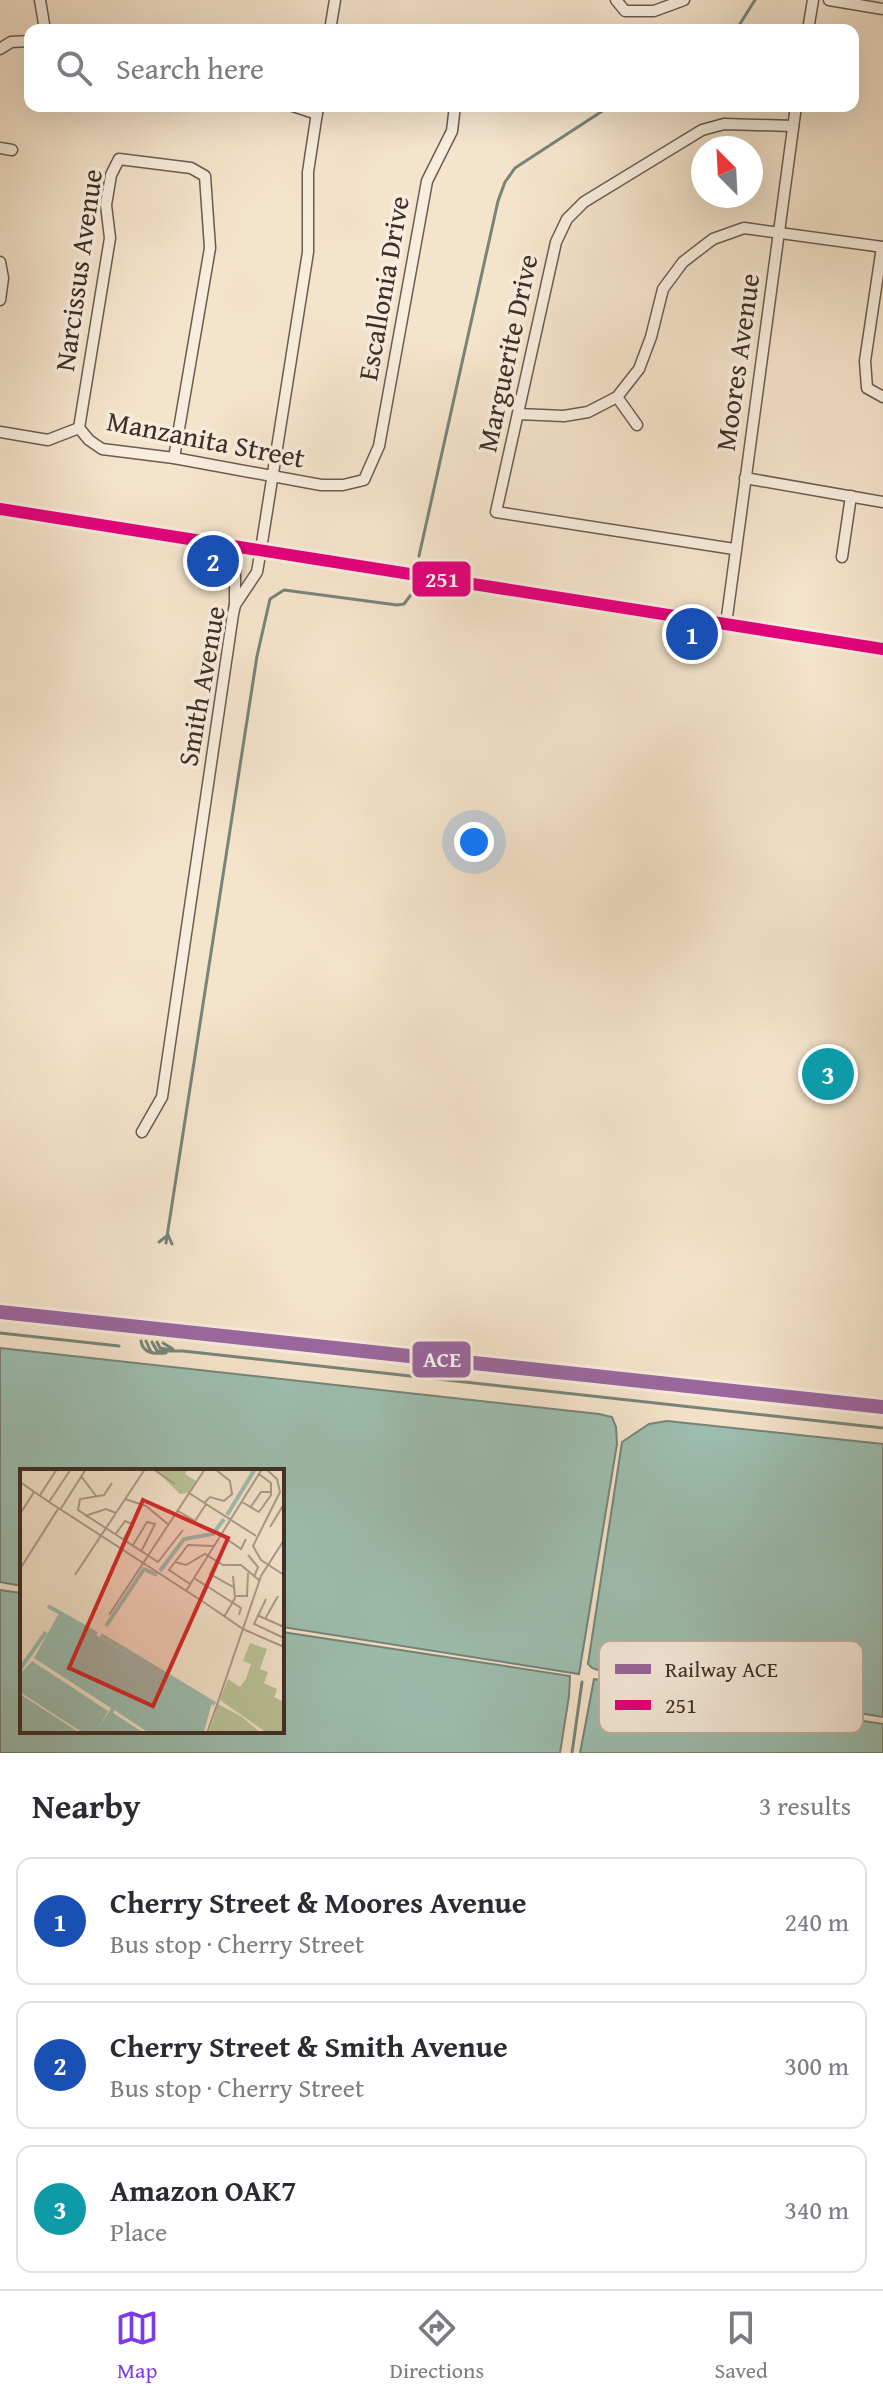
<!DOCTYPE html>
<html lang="en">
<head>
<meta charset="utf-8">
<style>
  body { margin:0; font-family:"Gentium Book Plus",serif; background:#f2f2f3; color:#2b2b33 }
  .compass { position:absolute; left:691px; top:136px; width:72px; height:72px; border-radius:50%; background:#fff; box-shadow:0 8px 32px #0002; rotate:336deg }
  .you { position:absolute; left:474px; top:842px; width:28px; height:28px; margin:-20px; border:6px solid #fff; border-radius:50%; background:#1a73e8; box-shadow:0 0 0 12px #1a73e833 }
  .badge { display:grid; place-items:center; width:52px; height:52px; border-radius:50%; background:#7c3aed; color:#fff; font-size:26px; font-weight:700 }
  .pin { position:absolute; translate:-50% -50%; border:4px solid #fff; box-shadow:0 2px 8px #0006 }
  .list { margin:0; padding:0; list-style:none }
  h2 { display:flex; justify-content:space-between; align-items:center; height:104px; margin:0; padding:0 32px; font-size:34px }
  h2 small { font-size:26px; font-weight:400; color:#7c7c81 }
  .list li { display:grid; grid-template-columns:52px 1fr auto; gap:24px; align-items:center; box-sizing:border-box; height:128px; margin:0 16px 16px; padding:0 16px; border:2px solid #e1e1e2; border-radius:16px }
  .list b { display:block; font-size:30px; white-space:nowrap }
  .list p { margin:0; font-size:26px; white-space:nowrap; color:#7c7c81 }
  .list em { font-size:26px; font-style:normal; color:#7c7c81 }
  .icon { flex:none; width:44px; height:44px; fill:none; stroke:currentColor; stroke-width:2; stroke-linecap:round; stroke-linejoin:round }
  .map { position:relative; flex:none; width:883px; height:1753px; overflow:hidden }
  .search { position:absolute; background:#fff; box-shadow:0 8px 32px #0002; left:24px; right:24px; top:24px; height:88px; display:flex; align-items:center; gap:20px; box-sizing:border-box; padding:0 28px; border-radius:16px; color:#7c7c81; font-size:30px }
  .sheet { height:536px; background:#fff }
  nav { display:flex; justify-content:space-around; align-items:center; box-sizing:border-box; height:112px; border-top:2px solid #e1e1e2; background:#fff; font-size:22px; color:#7c7c81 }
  nav a { display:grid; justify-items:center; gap:4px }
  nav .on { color:#7c3aed }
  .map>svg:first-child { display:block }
  .water { fill:#9dbfb1; stroke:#778579; stroke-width:2 }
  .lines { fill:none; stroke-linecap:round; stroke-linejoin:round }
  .stream { stroke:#778579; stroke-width:3 }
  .minor-casing { stroke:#6c5c50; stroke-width:13 }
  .minor { stroke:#f8edde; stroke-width:10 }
  .rail { stroke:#3e2e26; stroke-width:3; stroke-dasharray:14 14; stroke-linecap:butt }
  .bus-1-casing { stroke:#f8edde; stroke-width:18 }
  .bus-1 { stroke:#e5007d; stroke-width:12 }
  .rail-1-casing { stroke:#f8edde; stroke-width:20 }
  .rail-1 { stroke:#9b68a0; stroke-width:14 }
  .labels { text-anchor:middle; stroke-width:7; stroke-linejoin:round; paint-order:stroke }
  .street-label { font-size:28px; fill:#3e2e26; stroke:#f8edde }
  .inset-river { fill:none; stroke:#9dbfb1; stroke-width:4 }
  .inset-road { fill:none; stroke:#ac9b8a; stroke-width:2 }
  .view { fill:#d62828; fill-opacity:0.15; stroke:#d62828; stroke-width:4 }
  .inset-edge { fill:none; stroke:#3e2e26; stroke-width:4 }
  .key { fill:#f8edde; stroke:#c0b4a7; stroke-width:2 }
  .key-label { font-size:22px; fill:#3e2e26 }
  .line-badge { stroke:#f8edde; stroke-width:3 }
  .badge-label { font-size:22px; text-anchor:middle; font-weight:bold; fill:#fff }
</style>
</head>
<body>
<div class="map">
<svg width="883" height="1753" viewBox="0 0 883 1753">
  <rect width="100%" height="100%" fill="#f5e4cc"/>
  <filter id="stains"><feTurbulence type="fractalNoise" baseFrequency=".0025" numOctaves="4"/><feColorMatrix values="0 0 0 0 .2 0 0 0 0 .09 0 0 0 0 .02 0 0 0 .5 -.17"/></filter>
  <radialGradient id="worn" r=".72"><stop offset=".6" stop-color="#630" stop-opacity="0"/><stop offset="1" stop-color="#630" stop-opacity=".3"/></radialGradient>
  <g class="water">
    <polygon points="0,1348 599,1414 612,1417 616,1427 617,1444 579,1674 282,1627 282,1471 22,1471 22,1586 0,1582"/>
    <polygon points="667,1421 883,1444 883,1717 598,1670 592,1668 588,1664 622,1442 649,1424"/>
    <polygon points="0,1590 22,1593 22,1731 282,1731 282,1632 570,1676 569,1696 560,1753 0,1753"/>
    <polygon points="594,1679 883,1724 883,1753 580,1753"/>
  </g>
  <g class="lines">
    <g class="stream">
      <polyline points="733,30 738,27 755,0"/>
      <polyline points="419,556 498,201 505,182 515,168 610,106"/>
      <polyline points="168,1235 172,1244"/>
      <polyline points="159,1242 168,1235"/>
      <polyline points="166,1243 257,656 270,599 284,590 397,605 404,604 413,592"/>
      <polyline points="0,1333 119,1346"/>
      <path d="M141 1341C143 1354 155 1354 166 1353"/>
      <polyline points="146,1341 151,1352"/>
      <polyline points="152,1342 157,1351 183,1351 883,1428"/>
      <polyline points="157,1342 160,1348 172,1350"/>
      <polyline points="163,1343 173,1349"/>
      <polyline points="572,1753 582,1682"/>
    </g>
    <defs>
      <g id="minor">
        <polyline points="40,0 45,30"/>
        <polyline points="616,0 625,11 654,11 684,0"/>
        <polyline points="829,0 883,9"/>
        <polyline points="330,30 335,0"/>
        <polyline points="808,30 813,0"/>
        <polyline points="0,49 11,42 30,41"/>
        <polyline points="293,106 317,114"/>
        <polyline points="0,148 12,150"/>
        <polyline points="882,247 865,361 867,388 883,397"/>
        <polyline points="0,262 3,278 0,300"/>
        <polyline points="617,397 637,425"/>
        <polyline points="518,414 564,416 588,412 617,397 639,369 651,337 663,289 683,262 713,239 744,228 883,247"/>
        <polyline points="79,428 110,238 106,205 111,175 119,159 191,168 205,176 210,248 174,458"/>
        <polyline points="0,432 48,440 79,428 89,440 102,449 174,458 321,485 343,485 364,480 379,446 427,181 452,131 455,106"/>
        <polyline points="745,478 883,502"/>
        <polyline points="0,509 883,649"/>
        <polyline points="226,545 235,570 235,605"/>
        <polyline points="734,549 496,512 556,242 567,219 584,202 702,130 724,124 793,126"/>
        <polyline points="842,557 851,496"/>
        <polyline points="726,624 796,106"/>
        <polyline points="142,1132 162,1097 233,614 235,605 257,572 261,549 308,252 308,172 318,106"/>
      </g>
    </defs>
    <use href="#minor" class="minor-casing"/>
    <use href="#minor" class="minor"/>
    <polyline class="rail" points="0,1304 883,1401"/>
    <defs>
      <polyline id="bus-1" points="0,509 883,649"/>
    </defs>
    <use href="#bus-1" class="bus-1-casing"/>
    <use href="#bus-1" class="bus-1"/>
    <defs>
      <polyline id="rail-1" points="0,1312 883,1407"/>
    </defs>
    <use href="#rail-1" class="rail-1-casing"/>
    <use href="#rail-1" class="rail-1"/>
  </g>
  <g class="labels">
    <g class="street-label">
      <text transform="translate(78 270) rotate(-82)" y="10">Narcissus Avenue</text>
      <text transform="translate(383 288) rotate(-80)" y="10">Escallonia Drive</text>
      <text transform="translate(507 353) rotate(-78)" y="10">Marguerite Drive</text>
      <text transform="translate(737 362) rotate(-82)" y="10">Moores Avenue</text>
      <text transform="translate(206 439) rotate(11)" y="10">Manzanita Street</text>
      <text transform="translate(201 686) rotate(-80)" y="10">Smith Avenue</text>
    </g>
  </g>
  <g transform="translate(20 1469)">
    <rect width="264" height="264" fill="#f5e4cc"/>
    <path d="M134 0H168L165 5 176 12 168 24 160 25ZM230 174 247 180 240 200 248 203 244 214 257 220 254 228 264 233V264H247L200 231 208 210 220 218 226 210 231 195 223 192ZM198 235 222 248 241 264H189Z" fill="#bac499"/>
    <path d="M39 144 192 234 184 262 129 264 93 240 109 216 91 239 14 189ZM12 192 88 242 76 264H63L0 223V205ZM0 225 60 264H0ZM92 243 93 244 124 264H79Z" fill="#9dbfb1"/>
    <path class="inset-river" d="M207 46 235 0M140 102 164 70 193 65 204 50M28 137 77 165M86 157 124 100 137 106M81 166 195 235M0 200 26 163M78 264 107 217"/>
    <path class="inset-road" d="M133 0 155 15M246 0 257 10 260 23 233 77 241 91 264 106M61 7 76 27M0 13 29 33M92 14 84 26 60 30 58 41 138 93 163 61M169 24 236 67M20 26 37 0M105 30 126 37 149 56M29 33 185 134M29 33 51 0M222 33 239 43 251 26V14L239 5M184 34 190 28 204 32 212 25 210 12 195 0M230 39 241 23H252M40 41 66 0M158 42 175 52 186 35M0 45 14 23M65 47 86 40 96 44M250 58 264 35M95 66 105 52 112 55 103 71M201 66 221 80 226 70M113 76 127 53 135 55 121 83M228 86 238 98 234 108M197 92 190 105 215 119M155 93 166 96 185 85 203 96H221L240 112M0 100 38 40M55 106 125 0M174 109 221 139 219 146M170 115 149 101 168 76 194 77M166 122 242 0M216 127H227L228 104M246 130 234 155 264 169M185 134 223 160 264 178M89 146 185 0M237 146 264 158M204 148 215 129 213 107M245 150 258 127M199 230 241 107 264 71M187 264 199 230"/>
    <path class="view" d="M123 31 208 69 133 237 49 199Z"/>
    <rect width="264" height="264" class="inset-edge"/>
  </g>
  <rect x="599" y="1641" width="264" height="92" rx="12" class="key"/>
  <rect x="615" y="1664" width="36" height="10" fill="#9b68a0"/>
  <rect x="615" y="1700" width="36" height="10" fill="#e5007d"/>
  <g class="key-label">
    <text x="665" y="1677">Railway ACE</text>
    <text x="665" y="1713">251</text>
  </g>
  <g class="line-badge">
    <rect x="411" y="560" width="61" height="38" rx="8" fill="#e5007d"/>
    <rect x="411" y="1340" width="61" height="39" rx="8" fill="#9b68a0"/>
  </g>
  <g class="badge-label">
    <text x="442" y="587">251</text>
    <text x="442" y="1367">ACE</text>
  </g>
  <rect width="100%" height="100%" filter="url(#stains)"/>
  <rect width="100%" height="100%" fill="url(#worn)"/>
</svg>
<svg class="compass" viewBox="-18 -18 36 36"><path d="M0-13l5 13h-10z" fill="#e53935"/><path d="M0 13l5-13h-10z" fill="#7c7c81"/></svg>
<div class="you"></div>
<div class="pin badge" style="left:692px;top:634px;background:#1a4fb4">1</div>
<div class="pin badge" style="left:213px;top:561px;background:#1a4fb4">2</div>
<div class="pin badge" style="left:828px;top:1074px;background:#0f9aa8">3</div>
<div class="search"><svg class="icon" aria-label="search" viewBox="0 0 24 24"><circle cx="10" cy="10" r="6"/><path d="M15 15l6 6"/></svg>Search here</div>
</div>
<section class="sheet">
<h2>Nearby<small>3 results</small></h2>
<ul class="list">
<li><span class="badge" style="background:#1a4fb4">1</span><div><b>Cherry Street &amp; Moores Avenue</b><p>Bus stop · Cherry Street</p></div><em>240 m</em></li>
<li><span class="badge" style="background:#1a4fb4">2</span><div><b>Cherry Street &amp; Smith Avenue</b><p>Bus stop · Cherry Street</p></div><em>300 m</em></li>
<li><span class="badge" style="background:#0f9aa8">3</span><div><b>Amazon OAK7</b><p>Place</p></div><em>340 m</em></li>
</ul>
</section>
<nav>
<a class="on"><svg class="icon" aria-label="map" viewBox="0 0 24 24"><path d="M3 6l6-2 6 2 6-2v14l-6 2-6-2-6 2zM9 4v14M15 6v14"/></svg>Map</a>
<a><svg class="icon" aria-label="directions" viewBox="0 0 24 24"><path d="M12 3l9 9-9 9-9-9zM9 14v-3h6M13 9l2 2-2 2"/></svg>Directions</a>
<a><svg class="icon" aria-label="saved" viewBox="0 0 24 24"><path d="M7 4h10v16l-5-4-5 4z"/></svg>Saved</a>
</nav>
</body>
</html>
